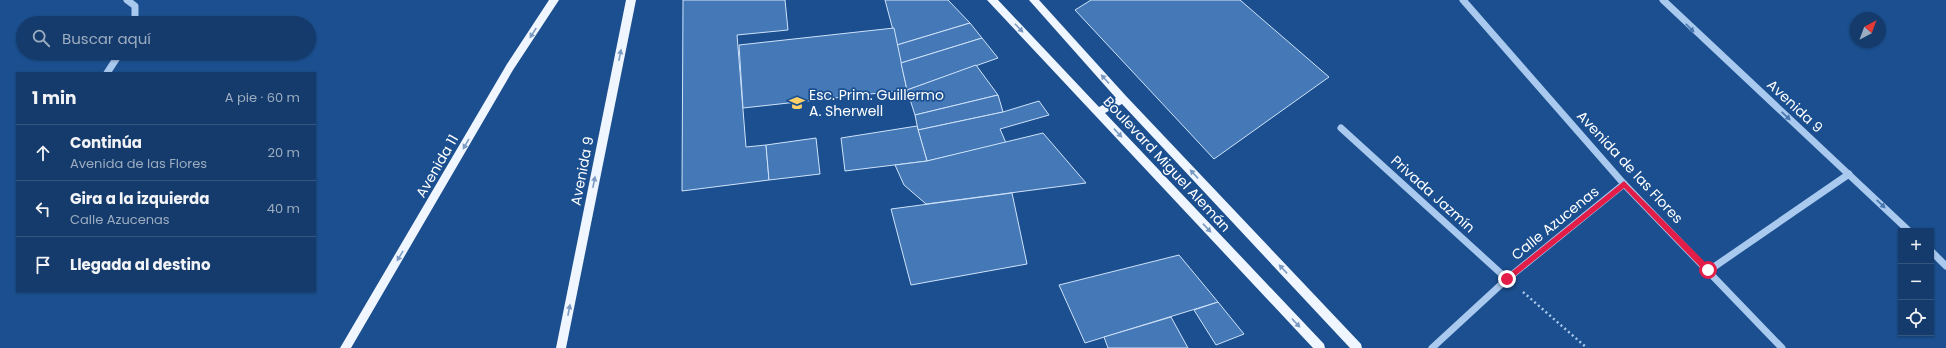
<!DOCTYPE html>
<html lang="es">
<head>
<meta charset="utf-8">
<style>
  body { margin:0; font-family:Poppins,sans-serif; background:#1d4271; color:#f1f3f6 }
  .controls { position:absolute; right:12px; bottom:12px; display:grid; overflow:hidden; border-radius:0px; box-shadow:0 1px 3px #0004 }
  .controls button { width:36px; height:36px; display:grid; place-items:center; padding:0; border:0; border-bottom:1px solid #33557e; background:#143b6b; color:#f1f3f6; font:20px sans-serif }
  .compass { position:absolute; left:1850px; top:12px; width:36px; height:36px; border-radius:50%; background:#143b6b; box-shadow:0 1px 3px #0004; rotate:41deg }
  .stop { position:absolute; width:12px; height:12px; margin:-9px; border:3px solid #e11d48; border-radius:50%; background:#fff }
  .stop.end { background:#e11d48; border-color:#fff; box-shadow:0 1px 4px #0008 }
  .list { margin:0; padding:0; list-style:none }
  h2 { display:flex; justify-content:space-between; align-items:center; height:52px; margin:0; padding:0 16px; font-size:17px }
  h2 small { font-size:13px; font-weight:400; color:#9dadc1 }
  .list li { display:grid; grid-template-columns:26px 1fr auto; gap:12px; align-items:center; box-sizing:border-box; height:56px; padding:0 16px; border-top:1px solid #33557e }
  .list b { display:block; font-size:15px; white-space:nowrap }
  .list p { margin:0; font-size:13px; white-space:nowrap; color:#9dadc1 }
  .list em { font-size:13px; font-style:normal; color:#9dadc1 }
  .icon { flex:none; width:22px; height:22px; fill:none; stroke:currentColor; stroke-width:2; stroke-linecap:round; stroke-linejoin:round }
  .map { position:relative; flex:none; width:1946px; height:348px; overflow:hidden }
  .search { position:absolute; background:#143b6b; box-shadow:0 1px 3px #0004; left:16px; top:16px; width:300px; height:44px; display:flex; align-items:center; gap:10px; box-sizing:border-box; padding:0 14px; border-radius:22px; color:#9dadc1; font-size:15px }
  .panel { position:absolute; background:#143b6b; box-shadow:0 1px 3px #0004; left:16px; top:72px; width:300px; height:220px; border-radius:0px }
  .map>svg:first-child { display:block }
  .building { fill:#4478b7; stroke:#cfe3fa }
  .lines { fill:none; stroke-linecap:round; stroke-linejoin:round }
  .path { stroke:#a9c9ee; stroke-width:2.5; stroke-dasharray:2 3; stroke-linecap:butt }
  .minor { stroke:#a9c9ee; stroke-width:7 }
  .major { fill:#f0f6ff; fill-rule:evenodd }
  .oneway { fill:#7b9ac1 }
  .oneway2 { fill:#4674ac }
  .route { fill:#e11d48 }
  .labels { text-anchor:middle; stroke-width:3.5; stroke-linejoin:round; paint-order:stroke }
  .poi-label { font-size:14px; fill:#fff; stroke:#1b4f8f; text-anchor:start }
  .street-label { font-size:14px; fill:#fff; stroke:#1b4f8f }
</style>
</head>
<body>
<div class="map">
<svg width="1946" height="348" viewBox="0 0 1946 348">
  <rect width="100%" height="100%" fill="#1b4f8f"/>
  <g class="building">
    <polygon points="683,0 785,0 788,30 737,35 746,147 766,145 769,180 682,191"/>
    <polygon points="885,0 948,0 970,23 897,45"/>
    <polygon points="1091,0 1240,0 1329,77 1214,159 1075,10"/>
    <polygon points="970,23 982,38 901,63 897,45"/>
    <polygon points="894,28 907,90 743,108 739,45"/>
    <polygon points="982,38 998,58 907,90 901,63"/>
    <polygon points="976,65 998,95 915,115 907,90"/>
    <polygon points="998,95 1003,112 918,130 915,115"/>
    <polygon points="1039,101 1049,115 1000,129 1006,143 927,161 918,130 1003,112"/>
    <polygon points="917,126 927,161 845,171 841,138"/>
    <polygon points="1043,133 1086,183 926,204 904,185 895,165 927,161"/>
    <polygon points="816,138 820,174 769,180 766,145"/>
    <polygon points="1012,193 1027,264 911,285 891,209"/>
    <polygon points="1179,255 1218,302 1085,343 1059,285"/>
    <polygon points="1218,302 1244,334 1216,345 1194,310"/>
    <polygon points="1171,317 1188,348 1108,348 1104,337"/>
  </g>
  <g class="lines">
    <polyline class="path" points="1523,292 1587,348"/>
    <g class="minor">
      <polyline points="127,0 135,6 135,23"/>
      <polyline points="1463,0 1624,184 1782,348"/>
      <polyline points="1663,0 1909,231"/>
      <polyline points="107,73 120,53"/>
      <polyline points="1341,128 1507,279"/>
      <polyline points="1931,251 1946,266"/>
      <polyline points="1708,271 1849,174"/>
      <polyline points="1432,348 1507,279 1624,184"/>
    </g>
    <g class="major">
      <polygon points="549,0 559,0 513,70 351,348 340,348 507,64"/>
      <polygon points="626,0 636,0 566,348 556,348"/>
      <polygon points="987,0 998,0 1099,107 1116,98 1029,0 1039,0 1126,96 1361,344 1362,348 1350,348 1122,104 1105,113 1324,344 1325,348 1313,348"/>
    </g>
  </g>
  <defs><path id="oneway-solid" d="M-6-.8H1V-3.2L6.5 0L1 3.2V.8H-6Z"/></defs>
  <g class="oneway">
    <use href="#oneway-solid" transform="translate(1019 28) rotate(46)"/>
    <use href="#oneway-solid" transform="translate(533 33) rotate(123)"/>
    <use href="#oneway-solid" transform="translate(620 55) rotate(-79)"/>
    <use href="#oneway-solid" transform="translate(1105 79) rotate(-132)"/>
    <use href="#oneway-solid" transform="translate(1118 133) rotate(47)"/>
    <use href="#oneway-solid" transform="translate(466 144) rotate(120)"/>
    <use href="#oneway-solid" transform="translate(1194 174) rotate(-133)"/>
    <use href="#oneway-solid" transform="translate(594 182) rotate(-79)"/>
    <use href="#oneway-solid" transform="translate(1207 228) rotate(47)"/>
    <use href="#oneway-solid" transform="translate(400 256) rotate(121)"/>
    <use href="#oneway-solid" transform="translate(1283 269) rotate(-133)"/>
    <use href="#oneway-solid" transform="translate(569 310) rotate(-79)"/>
    <use href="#oneway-solid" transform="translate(1296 323) rotate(47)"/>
  </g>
  <g class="oneway2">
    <use href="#oneway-solid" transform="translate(1690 28) rotate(45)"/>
    <use href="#oneway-solid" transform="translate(1786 116) rotate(43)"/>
    <use href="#oneway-solid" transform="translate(1881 204) rotate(43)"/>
  </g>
  <polygon class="route" points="1624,181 1711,268 1711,273 1706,273 1624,188 1509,281 1505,281 1505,277"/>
  <defs>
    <symbol id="school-bare" viewBox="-9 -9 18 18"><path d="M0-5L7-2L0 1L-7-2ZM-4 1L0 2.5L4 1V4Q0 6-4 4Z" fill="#ffd166" stroke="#1b4f8f" stroke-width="2.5" paint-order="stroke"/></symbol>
  </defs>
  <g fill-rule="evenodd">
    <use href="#school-bare" x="786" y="92" width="22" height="22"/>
  </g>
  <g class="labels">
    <g class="poi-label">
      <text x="809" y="100">Esc. Prim. Guillermo<tspan x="809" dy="16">A. Sherwell</tspan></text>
    </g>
    <g class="street-label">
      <text transform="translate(1795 106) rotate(43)" y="5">Avenida 9</text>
      <text transform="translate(1167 164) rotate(47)" y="5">Boulevard Miguel Alemán</text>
      <text transform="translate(437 166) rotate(-60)" y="5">Avenida 11</text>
      <text transform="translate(1630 167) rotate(47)" y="5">Avenida de las Flores</text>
      <text transform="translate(582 171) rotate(-79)" y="5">Avenida 9</text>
      <text transform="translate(1433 194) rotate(42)" y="5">Privada Jazmín</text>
      <text transform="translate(1555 223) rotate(-39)" y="5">Calle Azucenas</text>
    </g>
  </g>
</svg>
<div class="controls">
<button>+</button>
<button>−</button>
<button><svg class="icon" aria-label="locate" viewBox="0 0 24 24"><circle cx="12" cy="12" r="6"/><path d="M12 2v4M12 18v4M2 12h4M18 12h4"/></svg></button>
</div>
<svg class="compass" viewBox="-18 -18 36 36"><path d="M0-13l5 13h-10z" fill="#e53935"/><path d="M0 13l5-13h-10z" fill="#9dadc1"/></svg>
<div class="stop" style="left:1708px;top:270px"></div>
<div class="stop end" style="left:1507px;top:279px"></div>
<div class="search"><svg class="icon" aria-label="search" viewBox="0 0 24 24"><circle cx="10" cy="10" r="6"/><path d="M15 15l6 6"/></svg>Buscar aquí</div>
<section class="panel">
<h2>1 min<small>A pie · 60 m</small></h2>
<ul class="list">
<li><svg class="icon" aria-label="ahead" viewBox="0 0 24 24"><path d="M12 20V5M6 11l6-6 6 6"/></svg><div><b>Continúa</b><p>Avenida de las Flores</p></div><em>20 m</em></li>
<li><svg class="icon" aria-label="left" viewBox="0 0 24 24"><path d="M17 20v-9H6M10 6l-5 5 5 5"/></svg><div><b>Gira a la izquierda</b><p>Calle Azucenas</p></div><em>40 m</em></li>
<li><svg class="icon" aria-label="arrive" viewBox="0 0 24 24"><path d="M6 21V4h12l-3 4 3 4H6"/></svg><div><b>Llegada al destino</b></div></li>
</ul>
</section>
</div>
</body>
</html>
